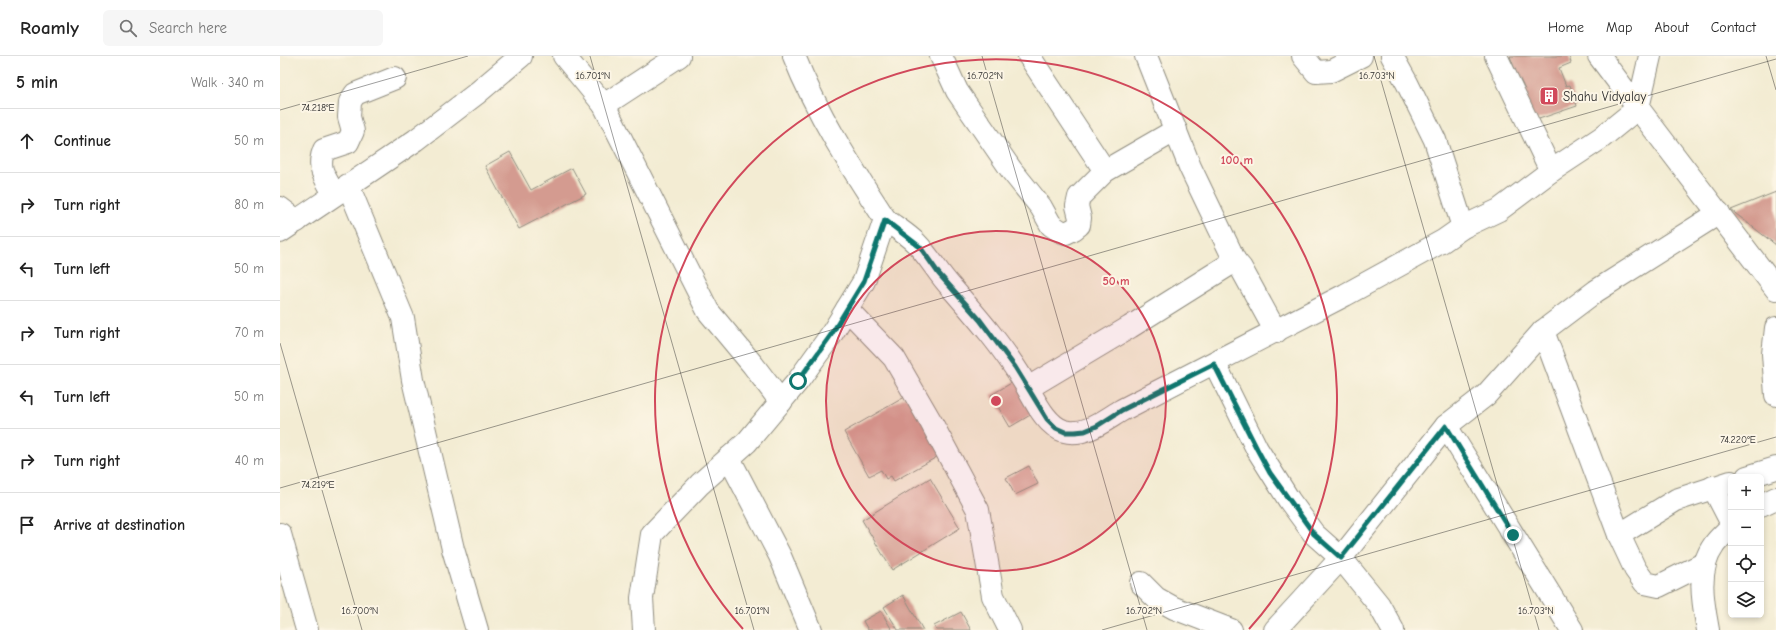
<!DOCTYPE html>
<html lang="en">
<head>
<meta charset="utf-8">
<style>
  body { margin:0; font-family:"Comic Neue",sans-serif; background:#f6f6f6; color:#222 }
  .controls { position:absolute; right:12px; bottom:12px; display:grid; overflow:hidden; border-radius:6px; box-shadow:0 2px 6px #0003 }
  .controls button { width:36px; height:36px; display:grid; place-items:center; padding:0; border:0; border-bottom:1px solid #e0e0e0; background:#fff; color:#222; font:20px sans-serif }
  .stop { position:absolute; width:12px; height:12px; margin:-9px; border:3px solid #0f766e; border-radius:50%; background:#fff }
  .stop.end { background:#0f766e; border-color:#fff; box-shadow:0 1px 4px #0008 }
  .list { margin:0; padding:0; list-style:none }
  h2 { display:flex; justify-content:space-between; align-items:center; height:52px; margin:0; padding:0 16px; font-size:17px }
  h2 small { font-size:13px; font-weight:400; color:#767676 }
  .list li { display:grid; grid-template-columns:26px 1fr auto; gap:12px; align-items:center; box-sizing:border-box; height:64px; padding:0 16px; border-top:1px solid #e0e0e0 }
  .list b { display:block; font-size:15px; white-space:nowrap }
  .list em { font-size:13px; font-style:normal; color:#767676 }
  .icon { flex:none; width:22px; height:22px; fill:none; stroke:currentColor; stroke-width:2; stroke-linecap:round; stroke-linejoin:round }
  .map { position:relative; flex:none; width:1496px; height:574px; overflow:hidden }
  header { display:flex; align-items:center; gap:24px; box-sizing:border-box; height:56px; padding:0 20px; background:#fff; border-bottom:1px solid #e0e0e0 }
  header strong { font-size:19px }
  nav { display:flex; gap:22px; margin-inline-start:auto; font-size:14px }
  .search { width:280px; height:36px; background:#f6f6f6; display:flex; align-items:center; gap:10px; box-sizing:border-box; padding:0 14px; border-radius:6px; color:#767676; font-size:15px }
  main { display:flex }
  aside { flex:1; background:#fff }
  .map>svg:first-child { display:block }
  .building { fill:#d49b90 }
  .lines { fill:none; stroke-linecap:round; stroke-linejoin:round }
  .minor-casing { stroke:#8f8c7f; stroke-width:24 }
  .tertiary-casing { stroke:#8f8c7f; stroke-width:24 }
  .secondary-casing { stroke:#8f8c7f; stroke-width:24 }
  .trunk-casing { stroke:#8f8c7f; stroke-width:24 }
  .minor { stroke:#fff; stroke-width:22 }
  .tertiary { stroke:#fff; stroke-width:22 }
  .secondary { stroke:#fff; stroke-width:22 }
  .trunk { stroke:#fff; stroke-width:22 }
  .route { stroke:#0f766e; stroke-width:5 }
  .ticks { fill:none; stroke:#2b2b2b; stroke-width:1; stroke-opacity:0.45 }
  .ring { fill:none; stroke:#d1495b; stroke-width:2 }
  .labels { text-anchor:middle; stroke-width:4; stroke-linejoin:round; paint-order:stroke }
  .poi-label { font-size:13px; fill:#2b2b2b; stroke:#fcf5e5; text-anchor:start }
  .ticks-label { font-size:10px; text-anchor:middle; fill:#2b2b2b; stroke:#fcf5e5; stroke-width:4; stroke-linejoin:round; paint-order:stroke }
  .centre { fill:#d1495b; stroke:#fcf5e5; stroke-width:2 }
  .ring-label { font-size:12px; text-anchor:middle; font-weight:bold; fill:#d1495b; stroke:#fcf5e5; stroke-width:4; stroke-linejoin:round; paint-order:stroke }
</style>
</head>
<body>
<header>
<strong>Roamly</strong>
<div class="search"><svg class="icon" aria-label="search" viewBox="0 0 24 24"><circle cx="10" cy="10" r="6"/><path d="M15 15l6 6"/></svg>Search here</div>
<nav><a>Home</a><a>Map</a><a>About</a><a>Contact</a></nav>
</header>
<main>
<aside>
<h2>5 min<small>Walk · 340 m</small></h2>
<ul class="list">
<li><svg class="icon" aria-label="ahead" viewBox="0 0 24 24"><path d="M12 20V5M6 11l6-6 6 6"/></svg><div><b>Continue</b></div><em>50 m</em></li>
<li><svg class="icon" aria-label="right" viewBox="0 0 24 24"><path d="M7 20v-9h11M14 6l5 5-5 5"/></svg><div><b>Turn right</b></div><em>80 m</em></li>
<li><svg class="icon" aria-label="left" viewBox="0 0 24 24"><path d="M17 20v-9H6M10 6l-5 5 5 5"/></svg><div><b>Turn left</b></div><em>50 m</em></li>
<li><svg class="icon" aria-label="right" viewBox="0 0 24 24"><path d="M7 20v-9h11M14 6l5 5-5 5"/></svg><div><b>Turn right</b></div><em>70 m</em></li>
<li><svg class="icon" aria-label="left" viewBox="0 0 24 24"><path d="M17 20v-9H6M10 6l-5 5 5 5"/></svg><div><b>Turn left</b></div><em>50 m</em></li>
<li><svg class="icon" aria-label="right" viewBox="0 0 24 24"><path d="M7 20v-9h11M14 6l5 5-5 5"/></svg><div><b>Turn right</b></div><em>40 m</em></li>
<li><svg class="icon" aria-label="arrive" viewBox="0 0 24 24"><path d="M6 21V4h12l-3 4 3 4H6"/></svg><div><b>Arrive at destination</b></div></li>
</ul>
</aside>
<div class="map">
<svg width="1496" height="574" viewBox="0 0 1496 574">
  <rect width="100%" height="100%" fill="#fcf5e5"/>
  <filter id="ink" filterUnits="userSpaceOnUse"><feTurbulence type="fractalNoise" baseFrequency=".025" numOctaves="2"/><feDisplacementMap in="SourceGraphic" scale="8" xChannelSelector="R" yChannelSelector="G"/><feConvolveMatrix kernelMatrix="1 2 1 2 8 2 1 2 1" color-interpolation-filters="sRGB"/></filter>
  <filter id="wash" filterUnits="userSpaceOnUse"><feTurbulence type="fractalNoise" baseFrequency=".012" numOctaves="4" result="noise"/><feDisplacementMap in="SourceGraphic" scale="16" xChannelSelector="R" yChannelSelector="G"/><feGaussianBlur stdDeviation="0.9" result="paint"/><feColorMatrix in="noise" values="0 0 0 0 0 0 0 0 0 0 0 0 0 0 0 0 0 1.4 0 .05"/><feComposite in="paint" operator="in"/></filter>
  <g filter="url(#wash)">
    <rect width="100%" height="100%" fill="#f3ecd3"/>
    <g id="blocks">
      <g class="building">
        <polygon points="1230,0 1289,0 1291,7 1279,12 1286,30 1290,29 1297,50 1253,65"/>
        <polygon points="230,96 251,134 292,112 306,138 239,173 205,110"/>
        <polygon points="1496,136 1496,189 1451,154"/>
        <polygon points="738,323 757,355 730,371 711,339"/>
        <polygon points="630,338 664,397 614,425 611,420 606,423 601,414 589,420 564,376"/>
        <polygon points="749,410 758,428 735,439 726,422"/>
        <polygon points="650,422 680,472 612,514 582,464"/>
        <polygon points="623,539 643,574 618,574 604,551"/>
        <polygon points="601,555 612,574 588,574 583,565"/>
        <polygon points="681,556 691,574 656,574 654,570"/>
      </g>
    </g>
  </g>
  <g filter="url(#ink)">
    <use href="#blocks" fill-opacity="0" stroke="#8f8c7f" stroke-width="1"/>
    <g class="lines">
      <defs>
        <g id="minor">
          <polyline points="284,0 324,49 428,255 473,309 501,346"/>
          <polyline points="661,0 677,35 732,115 761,151 771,169 780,175 786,177 794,173 799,169 800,162 797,150 799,141 825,115 896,74"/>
          <polyline points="749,0 825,115"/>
          <polyline points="866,0 910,111 955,205 961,212 996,276"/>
          <polyline points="1023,0 1036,16 1051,15 1081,0"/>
          <polyline points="1112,0 1127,27 1155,84 1183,171"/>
          <polyline points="1216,0 1271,115"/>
          <polyline points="324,49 399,0"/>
          <polyline points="68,129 123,262 133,324 173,493 197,574"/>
          <path d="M54 138C46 122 36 113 44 94L68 86 73 75 69 61 70 46 75 38 115 22"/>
          <polyline points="0,152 17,165"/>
          <path d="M605 163C615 171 627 178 636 187 649 200 658 217 670 230 697 261 724 292 744 326 754 342 765 369 784 375 805 381 825 364 842 354L1065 239 1163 185 1183 171 1219 154 1271 115 1321 82 1358 52 1319 0"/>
          <polyline points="567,253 614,302 651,366 698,454 713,540 730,574"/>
          <polyline points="1263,275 1339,479 1396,444 1451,426"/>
          <polyline points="935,308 977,393 1009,444 1034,478 1061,502 1099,549 1113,574"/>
          <polyline points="748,332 850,271 955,205"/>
          <polyline points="1166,370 1292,574"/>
          <polyline points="449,402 500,500 531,574"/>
          <polyline points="1467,421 1496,412"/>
          <polyline points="1433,431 1451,466"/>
          <polyline points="1481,449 1496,442"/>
          <polyline points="0,478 27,574"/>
          <polyline points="1339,479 1355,513 1365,527 1379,530 1425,507"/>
          <polyline points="861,527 876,542 894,552 951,574"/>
          <path d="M364 574 362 542 372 478 420 428 467 386 518 325 551 279 584 225 605 163C571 111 537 58 514 0"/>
          <polyline points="995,574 1061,502 1166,370 1206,339 1263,275 1316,235 1439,157"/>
          <path d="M1428 574C1423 547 1416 514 1434 489 1438 483 1445 477 1451 471"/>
        </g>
        <polyline id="tertiary" points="1370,0 1358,52 1496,233"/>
        <polyline id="secondary" points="0,176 136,84 196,38 241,0"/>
        <polyline id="trunk" points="1496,272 1493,298 1496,339"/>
      </defs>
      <use href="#minor" class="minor-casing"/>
      <use href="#tertiary" class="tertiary-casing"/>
      <use href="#secondary" class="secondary-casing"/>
      <use href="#trunk" class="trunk-casing"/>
      <use href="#minor" class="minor"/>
      <use href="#tertiary" class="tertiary"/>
      <use href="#secondary" class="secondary"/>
      <use href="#trunk" class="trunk"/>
    </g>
  </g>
  <g class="lines" filter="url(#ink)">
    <polyline class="route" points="518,325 551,279 584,225 605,164 640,191 659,218 700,264 735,311 767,363 776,372 785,376 795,376 805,375 817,370 842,354 934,308 977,393 990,417 1034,478 1061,502 1166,370 1233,479"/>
  </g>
  <path class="ticks" d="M310 0 474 574M702 0 867 574M1094 0 1259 574M1486 0 1496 34M0 54 188 0M0 287 82 574M0 432 1496 3M822 574 1496 381"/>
  <circle cx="716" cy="345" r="170" fill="#d1495b" fill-opacity=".12"/>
  <g class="ring">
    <circle cx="716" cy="345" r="170"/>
    <path d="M463 573A341 341 0 1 1 969 573"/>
  </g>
  <defs>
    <symbol id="building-square" viewBox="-11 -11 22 22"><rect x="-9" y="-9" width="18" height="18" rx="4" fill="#d1495b" stroke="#fcf5e5"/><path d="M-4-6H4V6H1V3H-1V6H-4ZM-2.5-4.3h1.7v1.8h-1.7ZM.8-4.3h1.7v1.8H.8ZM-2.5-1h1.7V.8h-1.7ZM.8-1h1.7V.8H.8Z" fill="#fff"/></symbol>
  </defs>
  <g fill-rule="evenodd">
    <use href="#building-square" x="1258" y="29" width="22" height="22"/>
  </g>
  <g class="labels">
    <g class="poi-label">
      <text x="1283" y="45">Shahu Vidyalay</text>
    </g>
  </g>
  <g class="ticks-label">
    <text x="313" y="23">16.701°N</text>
    <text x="705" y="23">16.702°N</text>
    <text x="1097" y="23">16.703°N</text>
    <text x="38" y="55">74.218°E</text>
    <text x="1458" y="387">74.220°E</text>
    <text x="38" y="432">74.219°E</text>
    <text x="80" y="558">16.700°N</text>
    <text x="472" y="558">16.701°N</text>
    <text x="864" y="558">16.702°N</text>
    <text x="1256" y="558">16.703°N</text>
  </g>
  <circle cx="716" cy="345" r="6" class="centre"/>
  <g class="ring-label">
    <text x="957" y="108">100 m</text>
    <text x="836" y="229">50 m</text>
  </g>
</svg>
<div class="controls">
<button>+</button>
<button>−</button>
<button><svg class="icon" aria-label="locate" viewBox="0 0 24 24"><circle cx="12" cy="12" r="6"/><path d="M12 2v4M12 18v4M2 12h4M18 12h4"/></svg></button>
<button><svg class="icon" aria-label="layers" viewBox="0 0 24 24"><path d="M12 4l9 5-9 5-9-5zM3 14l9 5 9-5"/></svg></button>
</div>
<div class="stop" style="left:518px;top:325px"></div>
<div class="stop end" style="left:1233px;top:479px"></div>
</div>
</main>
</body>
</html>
